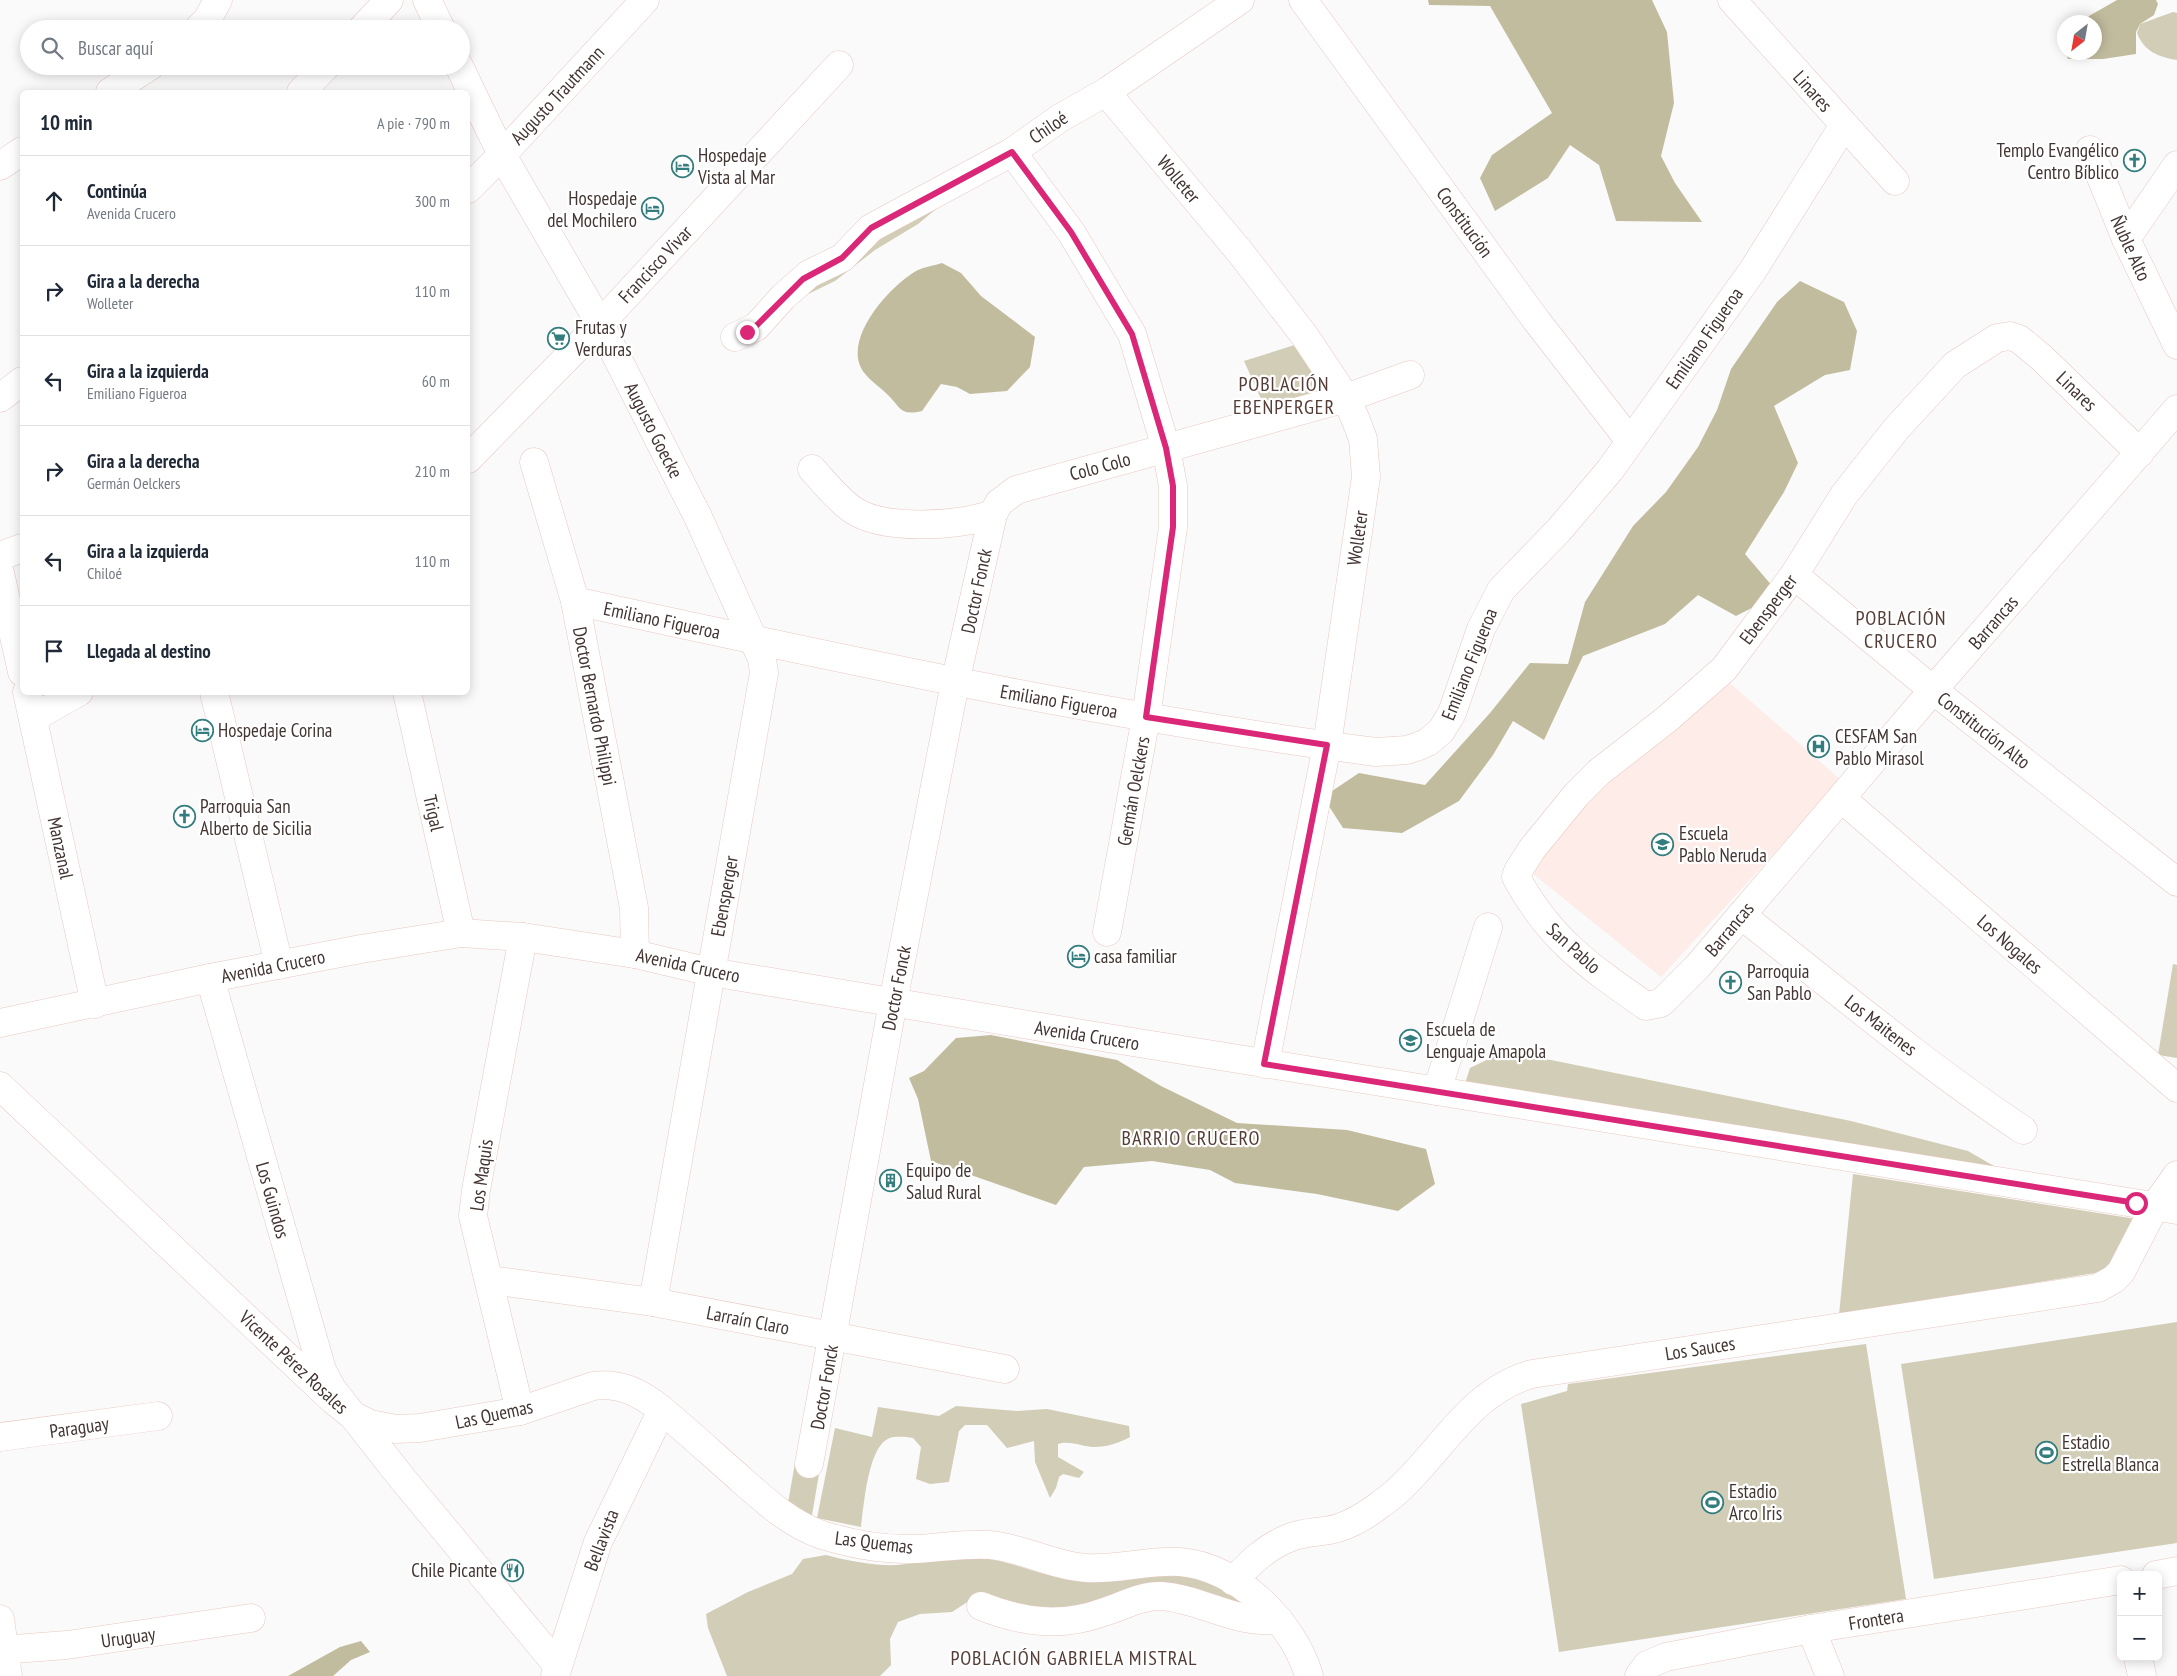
<!DOCTYPE html>
<html lang="es">
<head>
<meta charset="utf-8">
<style>
  body { margin:0; font-family:"PT Sans Narrow",sans-serif; background:#f6f6f7; color:#1f2937 }
  .controls { position:absolute; right:15px; bottom:15px; display:grid; overflow:hidden; border-radius:8px; box-shadow:0 2px 12px #0003 }
  .controls button { width:45px; height:45px; display:grid; place-items:center; padding:0; border:0; border-bottom:1px solid #e0e1e3; background:#fff; color:#1f2937; font:25px sans-serif }
  .compass { position:absolute; left:2057px; top:15px; width:45px; height:45px; border-radius:50%; background:#fff; box-shadow:0 2px 12px #0003; rotate:211deg }
  .stop { position:absolute; width:15px; height:15px; margin:-11px; border:4px solid #db2777; border-radius:50%; background:#fff }
  .stop.end { background:#db2777; border-color:#fff; box-shadow:0 1px 5px #0008 }
  .list { margin:0; padding:0; list-style:none }
  h2 { display:flex; justify-content:space-between; align-items:center; height:65px; margin:0; padding:0 20px; font-size:21px }
  h2 small { font-size:16px; font-weight:400; color:#747a83 }
  .list li { display:grid; grid-template-columns:32px 1fr auto; gap:15px; align-items:center; box-sizing:border-box; height:90px; padding:0 20px; border-top:1px solid #e0e1e3 }
  .list b { display:block; font-size:19px; white-space:nowrap }
  .list p { margin:0; font-size:16px; white-space:nowrap; color:#747a83 }
  .list em { font-size:16px; font-style:normal; color:#747a83 }
  .icon { flex:none; width:28px; height:28px; fill:none; stroke:currentColor; stroke-width:2; stroke-linecap:round; stroke-linejoin:round }
  .map { position:relative; flex:none; width:2177px; height:1676px; overflow:hidden }
  .search { position:absolute; background:#fff; box-shadow:0 2px 12px #0003; left:20px; top:20px; width:450px; height:55px; display:flex; align-items:center; gap:12px; box-sizing:border-box; padding:0 18px; border-radius:28px; color:#747a83; font-size:19px }
  .panel { position:absolute; background:#fff; box-shadow:0 2px 12px #0003; left:20px; top:90px; width:450px; height:605px; border-radius:8px }
  .map>svg:first-child { display:block }
  .built { fill:#fdece8 }
  .green { fill:#d1cdb6 }
  .forest { fill:#c2bc9e }
  .lines { fill:none; stroke-linecap:round; stroke-linejoin:round }
  .minor-casing { stroke:#e8c8c0; stroke-width:29 }
  .major-casing { stroke:#e8c8c0; stroke-width:29 }
  .minor { stroke:#fff; stroke-width:28 }
  .major { stroke:#fff; stroke-width:28 }
  .route { stroke:#db2777; stroke-width:6 }
  .labels { text-anchor:middle; stroke-width:4.5; stroke-linejoin:round; paint-order:stroke }
  .street-label { font-size:19px; fill:#423532; stroke:#fff }
  .poi-label { font-size:19px; fill:#423532; stroke:#fff; text-anchor:start }
  .neighbourhood-label { font-size:20px; letter-spacing:1px; fill:#553c36; stroke:#fff }
</style>
</head>
<body>
<div class="map">
<svg width="2177" height="1676" viewBox="0 0 2177 1676">
  <rect width="100%" height="100%" fill="#fafafa"/>
  <polygon class="built" points="1724,678 1841,780 1661,977 1527,869 1560,819"/>
  <g class="green">
    <path d="M2173 12 2177 13V60C2158 57 2144 51 2137 33L2140 24Z"/>
    <polygon points="952,196 918,224 875,250 835,281 800,298 863,242"/>
    <polygon points="1301,343 1324,385 1324,393 1266,410 1244,361"/>
    <polygon points="2173,964 2177,965 2177,1058 2158,1055"/>
    <polygon points="1501,1053 1551,1060 1851,1121 1968,1151 2018,1180 1463,1090 1470,1068"/>
    <polygon points="1853,1174 2136,1219 2119,1256 2101,1272 1839,1315"/>
    <polygon points="2177,1322 2177,1543 1934,1579 1901,1364"/>
    <polygon points="1866,1344 1906,1599 1559,1652 1521,1404 1567,1391 1568,1384"/>
    <path d="M956 1406 1017 1411 1047 1409 1129 1426 1130 1437C1119 1443 1107 1447 1094 1447 1082 1447 1071 1440 1058 1444V1457L1084 1472 1079 1478 1063 1474 1059 1477 1056 1488 1050 1498 1035 1462 1034 1441 1007 1448 987 1425H965L959 1431 949 1482 930 1484 916 1479 921 1447 913 1438C907 1437 896 1436 890 1438 868 1445 864 1506 861 1527L817 1518 835 1428 872 1437 878 1407 939 1416Z"/>
    <polygon points="795,1463 820,1468 812,1515 808,1515 788,1503"/>
    <path d="M826 1555C849 1561 873 1566 897 1565 921 1563 945 1557 969 1557 1006 1557 1041 1578 1077 1580 1089 1581 1103 1579 1115 1578 1175 1572 1201 1569 1251 1609L1116 1600 1048 1613 978 1595 952 1612 920 1614 898 1622 890 1639 891 1665 880 1676H727L708 1628 706 1614 748 1592 792 1574 803 1559Z"/>
  </g>
  <g class="forest">
    <polygon points="1428,0 1652,0 1667,32 1674,103 1661,156 1675,183 1702,222 1616,221 1599,165 1570,145 1548,178 1495,211 1480,178 1492,155 1552,113 1490,6 1429,5"/>
    <polygon points="2117,0 2156,0 2158,4 2154,15 2140,24 2136,32 2136,54 2103,59 2068,59 2066,53 2094,52 2094,22 2085,22 2089,16"/>
    <path d="M942 263 961 273 981 296 1035 337 1030 367 1007 391 970 394 957 387 941 384 922 411C900 416 901 408 888 395 879 386 867 379 861 368 845 336 890 286 916 271 923 267 933 266 942 263Z"/>
    <polygon points="1800,281 1844,302 1857,331 1850,370 1825,375 1774,406 1798,463 1784,492 1745,554 1779,594 1736,616 1698,595 1665,624 1583,656 1544,740 1513,721 1493,755 1459,801 1402,833 1343,828 1323,797 1359,773 1425,785 1490,713 1530,663 1568,664 1585,602 1633,526 1666,492 1698,447 1717,410 1731,369 1777,302"/>
    <polygon points="991,1035 1117,1060 1161,1086 1237,1123 1347,1130 1426,1149 1435,1184 1398,1211 1317,1194 1235,1183 1210,1170 1152,1161 1084,1167 1056,1205 931,1161 918,1099 909,1078 924,1071 956,1038"/>
    <polygon points="361,1641 370,1652 351,1660 333,1676 288,1676 340,1647"/>
  </g>
  <g class="lines">
    <defs>
      <g id="minor">
        <polyline points="427,0 441,29"/>
        <polyline points="1303,0 1536,320 1630,441"/>
        <polyline points="1732,0 1895,181"/>
        <polyline points="198,29 207,20 218,0"/>
        <polyline points="362,29 389,0"/>
        <polyline points="459,66 502,155 600,324 698,517 762,659 764,673 653,1302"/>
        <polyline points="110,92 150,66"/>
        <polyline points="301,92 326,66"/>
        <polyline points="1106,92 1240,252 1304,335 1346,398 1355,418 1363,439 1366,477 1327,745 1265,1064"/>
        <polyline points="2090,150 2126,239 2177,345"/>
        <polyline points="1012,152 1071,232 1132,334 1166,448 1173,486 1173,527 1146,717 1107,932"/>
        <polyline points="0,166 22,151"/>
        <polyline points="468,189 502,155 645,0"/>
        <polyline points="2126,239 2177,165"/>
        <polyline points="735,337 756,327 783,297 809,274 842,258 871,228 1012,152 1060,118 1106,92 1240,0"/>
        <polyline points="0,398 22,381"/>
        <path d="M2140 453 2042 358 2019 339 2010 336 1997 338 1955 365 1896 429 1844 495 1794 575 1724 669 1667 719 1599 772 1576 795 1532 849 1518 871 1516 877C1549 939 1590 967 1646 1006L1661 1003 1698 966 1933 690 2177 409"/>
        <polyline points="468,459 600,324 839,65"/>
        <polyline points="534,462 575,601 634,908 635,954"/>
        <path d="M812 469C825 483 837 499 853 510 884 531 959 526 993 514"/>
        <polyline points="0,556 22,548"/>
        <polyline points="0,573 22,672"/>
        <polyline points="1794,575 1933,690 2177,882"/>
        <path d="M575 601C841 659 1106 717 1376 752L1407 750 1419 746 1428 742 1441 731 1452 713 1481 629 1501 590 1559 530 1610 470 1753 270 1844 125"/>
        <polyline points="27,692 95,1004"/>
        <polyline points="214,692 279,965"/>
        <polyline points="407,692 461,933"/>
        <polyline points="33,718 79,692"/>
        <polyline points="1842,799 2177,1088"/>
        <path d="M1741 915C1834 988 1925 1065 2023 1130"/>
        <polyline points="210,978 322,1370 332,1389 401,1477 558,1666"/>
        <polyline points="1437,1091 1488,927"/>
        <polyline points="490,1280 653,1302 1005,1369"/>
        <polyline points="520,1411 473,1216 476,1190 523,937"/>
        <polyline points="0,1437 158,1416"/>
        <polyline points="809,1464 893,1002 955,683 993,514 999,503 1016,490 1346,398 1410,375"/>
        <polyline points="2156,1575 2177,1571"/>
        <path d="M981 1606C1021 1622 1061 1628 1104 1612 1123 1606 1142 1595 1162 1596 1202 1599 1238 1626 1278 1619"/>
        <polyline points="1811,1629 1830,1676"/>
        <polyline points="0,1650 67,1645 251,1618"/>
        <polyline points="2138,1657 2142,1676"/>
        <polyline points="555,1676 598,1542 662,1410"/>
        <polyline points="1639,1676 1647,1665 1666,1657 1811,1629 2121,1580"/>
      </g>
      <g id="major">
        <polyline points="0,1023 210,978 361,949 461,933 523,937 635,954 711,972 1089,1035 2177,1210"/>
        <path d="M0 1086 333 1400 352 1415 370 1424 396 1429 420 1428 520 1411 593 1386C620 1382 641 1393 662 1410 687 1431 711 1453 736 1475 762 1498 788 1523 822 1535 851 1544 884 1550 915 1549 940 1548 965 1543 990 1545 1023 1548 1053 1566 1086 1568 1117 1570 1148 1560 1180 1562 1237 1566 1294 1623 1309 1676"/>
        <path d="M1233 1581C1250 1563 1266 1547 1289 1538 1304 1531 1322 1533 1338 1528 1354 1523 1368 1514 1381 1504 1436 1465 1463 1393 1532 1374L2098 1288 2114 1279 2121 1272 2155 1206 2177 1175"/>
        <polyline points="0,1619 8,1676"/>
      </g>
    </defs>
    <use href="#minor" class="minor-casing"/>
    <use href="#major" class="major-casing"/>
    <use href="#minor" class="minor"/>
    <use href="#major" class="major"/>
  </g>
  <g class="lines">
    <polyline class="route" points="747,332 756,326 803,279 842,258 871,228 1012,152 1071,232 1132,334 1166,448 1173,486 1173,527 1146,717 1327,745 1264,1064 2136,1203"/>
  </g>
  <defs>
    <symbol id="church-ring" viewBox="-11 -11 22 22"><circle r="9.5" fill="#fff" stroke="#347d7e" stroke-width="1.5"/><path d="M-1.2-6h2.4v3.5h3.3v2.4h-3.3V6h-2.4V-.1h-3.3v-2.4h3.3Z" fill="#347d7e"/></symbol>
    <symbol id="hotel-ring" viewBox="-11 -11 22 22"><circle r="9.5" fill="#fff" stroke="#347d7e" stroke-width="1.5"/><path d="M-6-4.5h1.5V1H6V5H4.5V3h-9V5H-6ZM-4 0a1.8 1.8 0 1 1 3.6 0ZM.5 0V-2.5h3Q6-2.5 6 0Z" fill="#347d7e"/></symbol>
    <symbol id="supermarket-ring" viewBox="-11 -11 22 22"><circle r="9.5" fill="#fff" stroke="#347d7e" stroke-width="1.5"/><path d="M-6-5.5h2.5l.6 2H6L4.5 2H-2.5L-4.4-4H-6ZM-1.5 3.2a1.3 1.3 0 1 0 .1 0ZM3 3.2a1.3 1.3 0 1 0 .1 0Z" fill="#347d7e"/></symbol>
    <symbol id="hospital-ring" viewBox="-11 -11 22 22"><circle r="9.5" fill="#fff" stroke="#347d7e" stroke-width="1.5"/><path d="M-5-5h3v3.5h4V-5h3V5h-3V1.5h-4V5h-3Z" fill="#347d7e"/></symbol>
    <symbol id="school-ring" viewBox="-11 -11 22 22"><circle r="9.5" fill="#fff" stroke="#347d7e" stroke-width="1.5"/><path d="M0-5L7-2L0 1L-7-2ZM-4 1L0 2.5L4 1V4Q0 6-4 4Z" fill="#347d7e"/></symbol>
    <symbol id="building-ring" viewBox="-11 -11 22 22"><circle r="9.5" fill="#fff" stroke="#347d7e" stroke-width="1.5"/><path d="M-4-6H4V6H1V3H-1V6H-4ZM-2.5-4.3h1.7v1.8h-1.7ZM.8-4.3h1.7v1.8H.8ZM-2.5-1h1.7V.8h-1.7ZM.8-1h1.7V.8H.8Z" fill="#347d7e"/></symbol>
    <symbol id="stadium-ring" viewBox="-11 -11 22 22"><circle r="9.5" fill="#fff" stroke="#347d7e" stroke-width="1.5"/><path d="M0-5a6.5 5 0 1 0 0 10a6.5 5 0 1 0 0-10ZM-3.5-1.8h7v3.6h-7Z" fill="#347d7e"/></symbol>
    <symbol id="restaurant-ring" viewBox="-11 -11 22 22"><circle r="9.5" fill="#fff" stroke="#347d7e" stroke-width="1.5"/><path d="M-5-6h1v4h1v-4h1v4h1v-4h1v5L-1.5 .5V6h-2V.5L-5-1ZM5-6V6H3V1.5H1.5Q1.5-4 5-6Z" fill="#347d7e"/></symbol>
  </defs>
  <g fill-rule="evenodd">
    <use href="#church-ring" x="2122" y="148" width="25" height="25"/>
    <use href="#hotel-ring" x="670" y="154" width="25" height="25"/>
    <use href="#hotel-ring" x="640" y="196" width="25" height="25"/>
    <use href="#supermarket-ring" x="546" y="326" width="25" height="25"/>
    <use href="#hotel-ring" x="190" y="718" width="25" height="25"/>
    <use href="#hospital-ring" x="1806" y="734" width="25" height="25"/>
    <use href="#church-ring" x="172" y="804" width="25" height="25"/>
    <use href="#school-ring" x="1650" y="832" width="25" height="25"/>
    <use href="#hotel-ring" x="1066" y="944" width="25" height="25"/>
    <use href="#church-ring" x="1718" y="970" width="25" height="25"/>
    <use href="#school-ring" x="1398" y="1028" width="25" height="25"/>
    <use href="#building-ring" x="878" y="1168" width="25" height="25"/>
    <use href="#stadium-ring" x="2034" y="1440" width="25" height="25"/>
    <use href="#stadium-ring" x="1700" y="1490" width="25" height="25"/>
    <use href="#restaurant-ring" x="500" y="1558" width="25" height="25"/>
  </g>
  <g class="labels">
    <g class="street-label">
      <text transform="translate(1813 91) rotate(48)" y="7">Linares</text>
      <text transform="translate(557 95) rotate(-47)" y="7">Augusto Trautmann</text>
      <text transform="translate(1048 127) rotate(-34)" y="7">Chiloé</text>
      <text transform="translate(1179 179) rotate(50)" y="7">Wolleter</text>
      <text transform="translate(1465 222) rotate(54)" y="7">Constitución</text>
      <text transform="translate(2131 248) rotate(65)" y="7">Ñuble Alto</text>
      <text transform="translate(655 264) rotate(-47)" y="7">Francisco Vivar</text>
      <text transform="translate(1704 338) rotate(-55)" y="7">Emiliano Figueroa</text>
      <text transform="translate(2077 391) rotate(44)" y="7">Linares</text>
      <text transform="translate(654 430) rotate(63)" y="7">Augusto Goecke</text>
      <text transform="translate(1100 466) rotate(-15)" y="7">Colo Colo</text>
      <text transform="translate(1357 538) rotate(-82)" y="7">Wolleter</text>
      <text transform="translate(976 591) rotate(-78)" y="7">Doctor Fonck</text>
      <text transform="translate(1768 609) rotate(-53)" y="7">Ebensperger</text>
      <text transform="translate(662 620) rotate(12)" y="7">Emiliano Figueroa</text>
      <text transform="translate(1993 622) rotate(-49)" y="7">Barrancas</text>
      <text transform="translate(1469 664) rotate(-68)" y="7">Emiliano Figueroa</text>
      <text transform="translate(1059 701) rotate(10)" y="7">Emiliano Figueroa</text>
      <text transform="translate(595 706) rotate(79)" y="7">Doctor Bernardo Philippi</text>
      <text transform="translate(1984 730) rotate(38)" y="7">Constitución Alto</text>
      <text transform="translate(1133 791) rotate(-80)" y="7">Germán Oelckers</text>
      <text transform="translate(434 813) rotate(77)" y="7">Trigal</text>
      <text transform="translate(61 848) rotate(78)" y="7">Manzanal</text>
      <text transform="translate(724 896) rotate(-80)" y="7">Ebensperger</text>
      <text transform="translate(1729 929) rotate(-50)" y="7">Barrancas</text>
      <text transform="translate(2010 944) rotate(41)" y="7">Los Nogales</text>
      <text transform="translate(1574 948) rotate(42)" y="7">San Pablo</text>
      <text transform="translate(688 965) rotate(12)" y="7">Avenida Crucero</text>
      <text transform="translate(273 966) rotate(-11)" y="7">Avenida Crucero</text>
      <text transform="translate(896 988) rotate(-79)" y="7">Doctor Fonck</text>
      <text transform="translate(1881 1025) rotate(38)" y="7">Los Maitenes</text>
      <text transform="translate(1087 1035) rotate(9)" y="7">Avenida Crucero</text>
      <text transform="translate(481 1175) rotate(-82)" y="7">Los Maquis</text>
      <text transform="translate(273 1200) rotate(74)" y="7">Los Guindos</text>
      <text transform="translate(748 1320) rotate(11)" y="7">Larraín Claro</text>
      <text transform="translate(1700 1348) rotate(-9)" y="7">Los Sauces</text>
      <text transform="translate(294 1362) rotate(43)" y="7">Vicente Pérez Rosales</text>
      <text transform="translate(824 1387) rotate(-80)" y="7">Doctor Fonck</text>
      <text transform="translate(494 1414) rotate(-12)" y="7">Las Quemas</text>
      <text transform="translate(79 1427) rotate(-8)" y="7">Paraguay</text>
      <text transform="translate(601 1540) rotate(-69)" y="7">Bellavista</text>
      <text transform="translate(874 1542) rotate(7)" y="7">Las Quemas</text>
      <text transform="translate(1876 1619) rotate(-9)" y="7">Frontera</text>
      <text transform="translate(128 1637) rotate(-8)" y="7">Uruguay</text>
    </g>
    <g class="poi-label">
      <text x="2119" y="157" text-anchor="end">Templo Evangélico<tspan x="2119" dy="22">Centro Bíblico</tspan></text>
      <text x="698" y="162">Hospedaje<tspan x="698" dy="22">Vista al Mar</tspan></text>
      <text x="637" y="205" text-anchor="end">Hospedaje<tspan x="637" dy="22">del Mochilero</tspan></text>
      <text x="575" y="334">Frutas y<tspan x="575" dy="22">Verduras</tspan></text>
      <text x="218" y="737">Hospedaje Corina</text>
      <text x="1835" y="743">CESFAM San<tspan x="1835" dy="22">Pablo Mirasol</tspan></text>
      <text x="200" y="813">Parroquia San<tspan x="200" dy="22">Alberto de Sicilia</tspan></text>
      <text x="1679" y="840">Escuela<tspan x="1679" dy="22">Pablo Neruda</tspan></text>
      <text x="1094" y="963">casa familiar</text>
      <text x="1747" y="978">Parroquia<tspan x="1747" dy="22">San Pablo</tspan></text>
      <text x="1426" y="1036">Escuela de<tspan x="1426" dy="22">Lenguaje Amapola</tspan></text>
      <text x="906" y="1177">Equipo de<tspan x="906" dy="22">Salud Rural</tspan></text>
      <text x="2062" y="1449">Estadio<tspan x="2062" dy="22">Estrella Blanca</tspan></text>
      <text x="1729" y="1498">Estadio<tspan x="1729" dy="22">Arco Iris</tspan></text>
      <text x="497" y="1577" text-anchor="end">Chile Picante</text>
    </g>
    <g class="neighbourhood-label">
      <text x="1284" y="391">POBLACIÓN<tspan x="1284" dy="23">EBENPERGER</tspan></text>
      <text x="1901" y="625">POBLACIÓN<tspan x="1901" dy="23">CRUCERO</tspan></text>
      <text x="1191" y="1145">BARRIO CRUCERO</text>
      <text x="1074" y="1665">POBLACIÓN GABRIELA MISTRAL</text>
    </g>
  </g>
</svg>
<div class="controls">
<button>+</button>
<button>−</button>
</div>
<svg class="compass" viewBox="-18 -18 36 36"><path d="M0-13l5 13h-10z" fill="#e53935"/><path d="M0 13l5-13h-10z" fill="#747a83"/></svg>
<div class="stop" style="left:2136px;top:1203px"></div>
<div class="stop end" style="left:747px;top:332px"></div>
<div class="search"><svg class="icon" aria-label="search" viewBox="0 0 24 24"><circle cx="10" cy="10" r="6"/><path d="M15 15l6 6"/></svg>Buscar aquí</div>
<section class="panel">
<h2>10 min<small>A pie · 790 m</small></h2>
<ul class="list">
<li><svg class="icon" aria-label="ahead" viewBox="0 0 24 24"><path d="M12 20V5M6 11l6-6 6 6"/></svg><div><b>Continúa</b><p>Avenida Crucero</p></div><em>300 m</em></li>
<li><svg class="icon" aria-label="right" viewBox="0 0 24 24"><path d="M7 20v-9h11M14 6l5 5-5 5"/></svg><div><b>Gira a la derecha</b><p>Wolleter</p></div><em>110 m</em></li>
<li><svg class="icon" aria-label="left" viewBox="0 0 24 24"><path d="M17 20v-9H6M10 6l-5 5 5 5"/></svg><div><b>Gira a la izquierda</b><p>Emiliano Figueroa</p></div><em>60 m</em></li>
<li><svg class="icon" aria-label="right" viewBox="0 0 24 24"><path d="M7 20v-9h11M14 6l5 5-5 5"/></svg><div><b>Gira a la derecha</b><p>Germán Oelckers</p></div><em>210 m</em></li>
<li><svg class="icon" aria-label="left" viewBox="0 0 24 24"><path d="M17 20v-9H6M10 6l-5 5 5 5"/></svg><div><b>Gira a la izquierda</b><p>Chiloé</p></div><em>110 m</em></li>
<li><svg class="icon" aria-label="arrive" viewBox="0 0 24 24"><path d="M6 21V4h12l-3 4 3 4H6"/></svg><div><b>Llegada al destino</b></div></li>
</ul>
</section>
</div>
</body>
</html>
